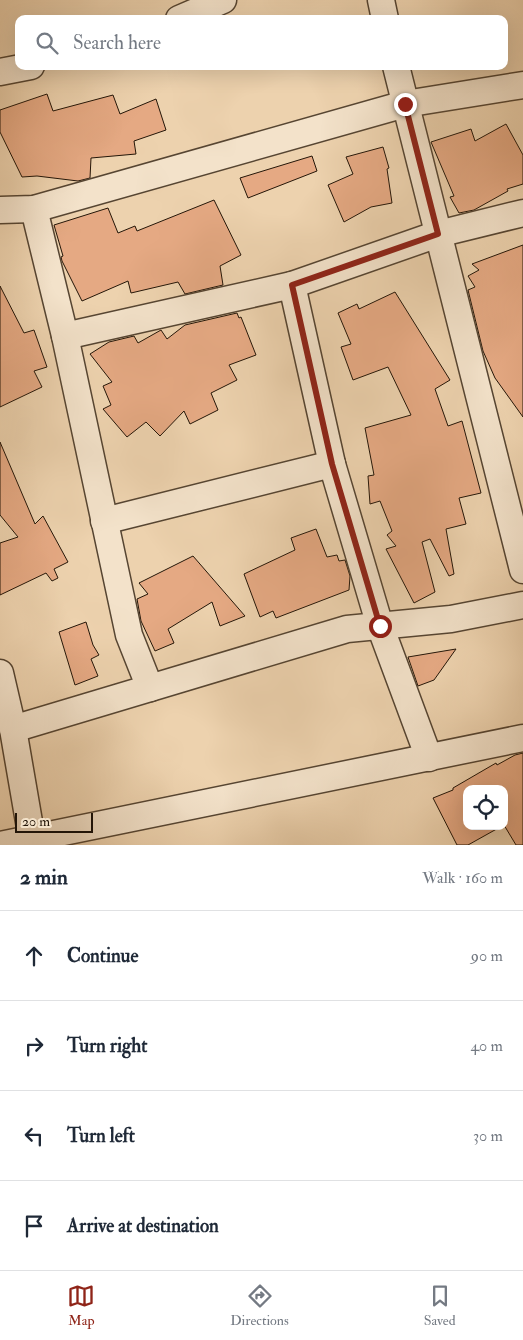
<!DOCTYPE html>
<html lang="en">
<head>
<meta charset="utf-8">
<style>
  body { margin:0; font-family:"IM FELL Double Pica",serif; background:#f6f6f7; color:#1f2937 }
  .controls { position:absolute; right:15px; bottom:15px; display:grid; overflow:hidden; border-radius:10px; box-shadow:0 5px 20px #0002 }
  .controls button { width:45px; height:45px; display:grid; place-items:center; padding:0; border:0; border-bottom:1px solid #e0e1e3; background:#fff; color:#1f2937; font:25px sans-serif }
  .scale { position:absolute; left:15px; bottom:12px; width:78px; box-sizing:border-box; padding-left:5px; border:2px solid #241608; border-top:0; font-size:14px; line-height:18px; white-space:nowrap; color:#241608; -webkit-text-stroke:4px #f3e2ca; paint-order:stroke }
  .stop { position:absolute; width:15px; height:15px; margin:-11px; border:4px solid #8f2418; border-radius:50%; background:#fff }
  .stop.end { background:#8f2418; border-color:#fff; box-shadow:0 1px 5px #0008 }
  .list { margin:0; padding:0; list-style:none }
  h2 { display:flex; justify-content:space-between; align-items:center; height:65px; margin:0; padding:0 20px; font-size:21px }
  h2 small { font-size:16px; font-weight:400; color:#747a83 }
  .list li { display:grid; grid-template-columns:32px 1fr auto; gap:15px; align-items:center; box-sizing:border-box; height:90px; padding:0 20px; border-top:1px solid #e0e1e3 }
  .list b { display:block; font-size:19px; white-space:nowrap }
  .list em { font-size:16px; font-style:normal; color:#747a83 }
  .icon { flex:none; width:28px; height:28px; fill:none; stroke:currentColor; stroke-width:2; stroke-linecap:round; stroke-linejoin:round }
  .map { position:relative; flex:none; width:523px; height:845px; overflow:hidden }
  .search { position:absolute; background:#fff; box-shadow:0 5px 20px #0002; left:15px; right:15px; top:15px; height:55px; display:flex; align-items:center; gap:12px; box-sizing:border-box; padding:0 18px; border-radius:10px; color:#747a83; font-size:19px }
  .sheet { height:425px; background:#fff }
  nav { display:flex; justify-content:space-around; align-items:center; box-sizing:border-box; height:70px; border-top:1px solid #e0e1e3; background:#fff; font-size:14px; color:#747a83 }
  nav a { display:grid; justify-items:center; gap:2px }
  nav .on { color:#8f2418 }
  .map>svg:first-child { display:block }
  .building { fill:#e5a983; stroke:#241608 }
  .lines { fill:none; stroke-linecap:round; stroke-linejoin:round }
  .street-casing { stroke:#564532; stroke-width:29 }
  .street { stroke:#f3e2ca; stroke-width:26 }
  .route { stroke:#8f2418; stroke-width:6 }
</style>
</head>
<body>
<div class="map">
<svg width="523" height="845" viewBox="0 0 523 845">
  <rect width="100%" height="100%" fill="#edd2ae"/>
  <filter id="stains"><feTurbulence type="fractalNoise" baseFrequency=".004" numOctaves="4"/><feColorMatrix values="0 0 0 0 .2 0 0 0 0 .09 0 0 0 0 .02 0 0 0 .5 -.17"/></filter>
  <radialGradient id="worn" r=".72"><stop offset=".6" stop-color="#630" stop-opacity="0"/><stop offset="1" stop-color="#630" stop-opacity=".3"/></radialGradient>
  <g class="building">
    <polygon points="47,94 53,111 113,95 120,114 156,99 166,130 134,141 136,154 91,158 90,178 78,181 37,176 22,177 0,132 0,110"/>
    <polygon points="506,124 523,155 523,184 507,189 508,191 474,210 459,213 450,197 454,196 431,142 471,129 475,141"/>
    <polygon points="383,147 389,168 387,169 392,203 371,207 344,222 328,185 353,174 346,157"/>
    <polygon points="312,156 317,171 248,198 240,178"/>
    <polygon points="214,200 241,255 220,266 223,285 185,294 178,282 131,293 128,281 82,301 62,261 61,257 63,256 54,225 108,208 118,233 135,226 137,231"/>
    <polygon points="523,245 523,417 495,378 483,351 468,290 475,287 468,276 479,270 472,264"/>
    <polygon points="0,286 24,333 34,330 47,367 34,371 42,387 0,407"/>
    <polygon points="395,292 450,380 435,389 448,426 462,421 481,493 459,498 466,524 446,529 454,574 449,576 430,539 422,542 435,592 414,603 386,549 396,546 387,535 392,531 380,501 370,504 368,476 374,475 365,428 411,415 388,367 353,380 341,347 351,344 338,313 357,304 359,309"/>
    <polygon points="237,313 239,318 241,317 256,355 229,365 237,380 211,393 218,410 190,424 184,411 160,436 146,422 127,437 103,409 111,405 103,386 112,382 90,354 109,342 134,336 138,343 161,330 167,339 185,325"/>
    <polygon points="0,442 35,524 43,516 68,562 54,569 58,578 52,581 46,573 0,595 0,543 18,537 0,515"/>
    <polygon points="316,529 327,557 337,555 339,561 345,560 350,576 349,590 276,618 273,611 260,617 244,574 295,550 291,538"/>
    <polygon points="193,556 245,616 220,626 212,602 168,629 174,643 155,651 141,621 137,599 148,594 139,583"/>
    <polygon points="86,622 93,645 99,655 91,659 98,676 75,685 59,632"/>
    <polygon points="456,649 434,680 418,686 408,657"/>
    <polygon points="523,753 523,845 516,845 504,825 504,789 467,789 467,826 502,826 468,845 457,845 433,798 453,790 453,788 496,763 497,765 515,755"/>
  </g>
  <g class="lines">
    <defs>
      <g id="street">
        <polyline points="381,0 385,19"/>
        <polyline points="179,19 223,0"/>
        <polyline points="396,66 523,570"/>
        <polyline points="0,72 31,66"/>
        <polyline points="0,210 34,209 405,104 523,85"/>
        <polyline points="292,285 332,464 380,626 429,758"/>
        <polyline points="65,336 292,285 438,234 523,213"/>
        <polyline points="104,521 332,464"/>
        <polyline points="0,673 13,729 33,845"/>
        <polyline points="150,688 347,629 451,619 523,605"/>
        <polyline points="13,729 150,688 129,635 65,336 34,209"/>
        <polyline points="0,845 523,738"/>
      </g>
    </defs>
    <use href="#street" class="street-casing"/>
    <use href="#street" class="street"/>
  </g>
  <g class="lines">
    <polyline class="route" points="380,626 332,464 292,285 438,234 405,104"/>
  </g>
  <rect width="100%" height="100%" filter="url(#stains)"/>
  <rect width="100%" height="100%" fill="url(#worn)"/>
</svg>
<div class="controls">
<button><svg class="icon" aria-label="locate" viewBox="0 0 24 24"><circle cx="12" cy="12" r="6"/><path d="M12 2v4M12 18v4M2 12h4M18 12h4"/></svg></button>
</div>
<div class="scale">20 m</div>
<div class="stop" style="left:380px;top:626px"></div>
<div class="stop end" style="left:405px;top:104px"></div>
<div class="search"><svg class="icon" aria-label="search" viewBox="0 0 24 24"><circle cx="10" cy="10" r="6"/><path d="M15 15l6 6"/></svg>Search here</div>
</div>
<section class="sheet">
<h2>2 min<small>Walk · 160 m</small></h2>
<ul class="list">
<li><svg class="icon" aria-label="ahead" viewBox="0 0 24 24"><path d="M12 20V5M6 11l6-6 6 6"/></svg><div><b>Continue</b></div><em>90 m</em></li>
<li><svg class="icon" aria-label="right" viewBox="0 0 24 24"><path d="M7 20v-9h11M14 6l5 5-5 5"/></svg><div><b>Turn right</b></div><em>40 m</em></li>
<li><svg class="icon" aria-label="left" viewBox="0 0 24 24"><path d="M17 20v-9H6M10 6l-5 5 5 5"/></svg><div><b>Turn left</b></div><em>30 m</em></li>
<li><svg class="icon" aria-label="arrive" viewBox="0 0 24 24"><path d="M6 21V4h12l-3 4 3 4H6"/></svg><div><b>Arrive at destination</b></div></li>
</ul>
</section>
<nav>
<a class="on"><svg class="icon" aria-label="map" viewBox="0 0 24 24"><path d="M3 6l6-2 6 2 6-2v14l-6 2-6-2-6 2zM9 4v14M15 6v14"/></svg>Map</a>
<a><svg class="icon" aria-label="directions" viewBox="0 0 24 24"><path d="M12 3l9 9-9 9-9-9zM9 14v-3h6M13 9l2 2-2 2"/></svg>Directions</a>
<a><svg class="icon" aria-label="saved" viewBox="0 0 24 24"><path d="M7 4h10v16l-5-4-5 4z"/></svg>Saved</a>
</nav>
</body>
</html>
